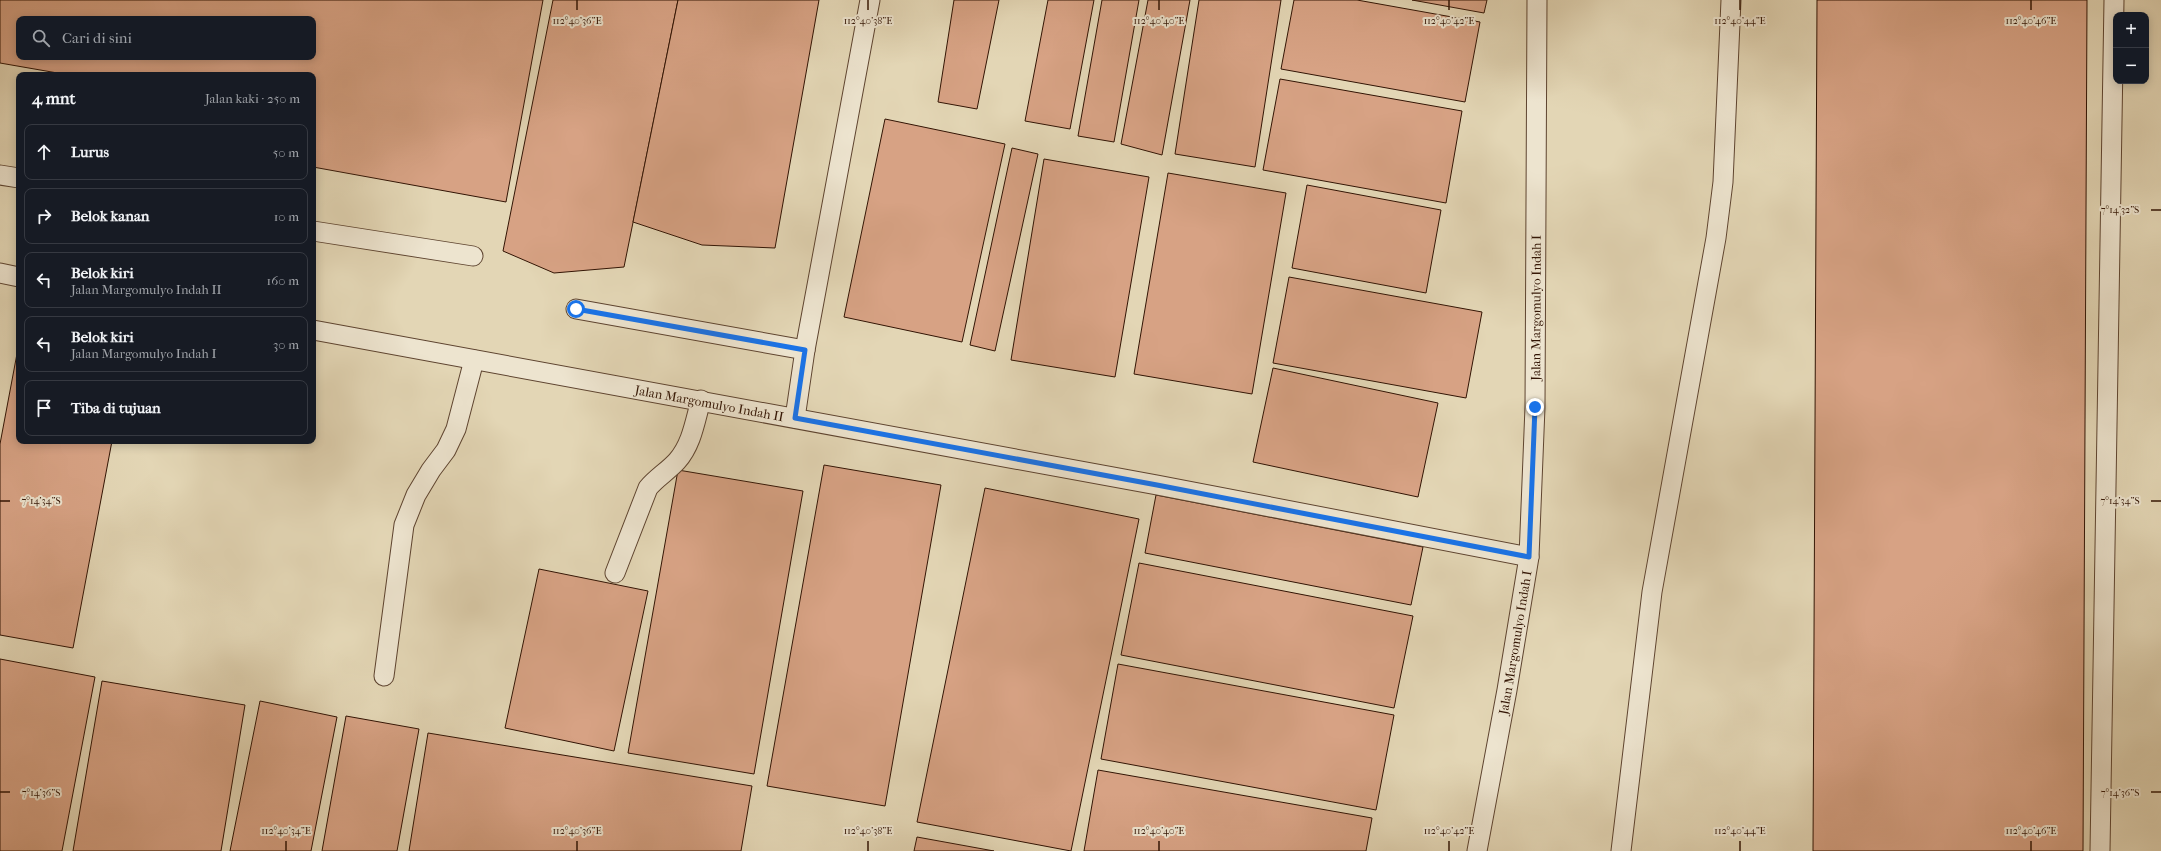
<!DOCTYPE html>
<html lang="id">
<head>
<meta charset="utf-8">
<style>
  body { margin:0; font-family:"IM FELL French Canon",serif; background:#242831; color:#f1f3f6 }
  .controls { position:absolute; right:12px; top:12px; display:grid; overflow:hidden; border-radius:8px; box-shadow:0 2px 10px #0003 }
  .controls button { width:36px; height:36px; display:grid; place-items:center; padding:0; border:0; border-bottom:1px solid #363941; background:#171b24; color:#f1f3f6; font:20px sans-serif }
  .stop { position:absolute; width:12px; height:12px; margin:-9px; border:3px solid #1a73e8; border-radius:50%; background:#fff }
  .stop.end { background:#1a73e8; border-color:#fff; box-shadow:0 1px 4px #0008 }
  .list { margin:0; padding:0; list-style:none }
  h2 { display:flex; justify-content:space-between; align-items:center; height:52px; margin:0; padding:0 16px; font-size:17px }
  h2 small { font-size:13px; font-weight:400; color:#9ea1a6 }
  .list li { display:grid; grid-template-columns:26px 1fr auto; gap:12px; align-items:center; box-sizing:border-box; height:56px; margin:0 8px 8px; padding:0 8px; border:1px solid #363941; border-radius:8px }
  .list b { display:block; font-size:15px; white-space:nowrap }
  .list p { margin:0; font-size:13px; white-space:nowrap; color:#9ea1a6 }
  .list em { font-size:13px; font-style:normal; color:#9ea1a6 }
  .icon { flex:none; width:22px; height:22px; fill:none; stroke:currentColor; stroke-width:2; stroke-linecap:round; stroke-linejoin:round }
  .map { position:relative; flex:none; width:2161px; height:851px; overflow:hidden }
  .search { position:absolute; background:#171b24; box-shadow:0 2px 10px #0003; left:16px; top:16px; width:300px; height:44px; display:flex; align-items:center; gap:10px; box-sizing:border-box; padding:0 14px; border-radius:8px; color:#9ea1a6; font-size:15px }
  .panel { position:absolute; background:#171b24; box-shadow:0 2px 10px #0003; left:16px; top:72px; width:300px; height:372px; border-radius:8px }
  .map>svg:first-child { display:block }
  .building { fill:#d7a284; stroke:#321404; fill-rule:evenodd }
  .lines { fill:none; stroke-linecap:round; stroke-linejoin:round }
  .lane-casing { stroke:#5e4430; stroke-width:21 }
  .lane { stroke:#ede4cf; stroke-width:19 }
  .route { stroke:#1a73e8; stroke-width:5 }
  .ticks { fill:none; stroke:#321404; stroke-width:1.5 }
  .labels { text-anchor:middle; stroke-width:4; stroke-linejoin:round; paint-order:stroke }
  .street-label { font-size:13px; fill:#321404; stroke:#ede4cf }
  .ticks-label { font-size:10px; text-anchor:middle; fill:#321404; stroke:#ede4cf; stroke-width:4; stroke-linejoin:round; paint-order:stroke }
</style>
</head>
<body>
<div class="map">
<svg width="2161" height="851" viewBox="0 0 2161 851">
  <rect width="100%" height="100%" fill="#e3d6b5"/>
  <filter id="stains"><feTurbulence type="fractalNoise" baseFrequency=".005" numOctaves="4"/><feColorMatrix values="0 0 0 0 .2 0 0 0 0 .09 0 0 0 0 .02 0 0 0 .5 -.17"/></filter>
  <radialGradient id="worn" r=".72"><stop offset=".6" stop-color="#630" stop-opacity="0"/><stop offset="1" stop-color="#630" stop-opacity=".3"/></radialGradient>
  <g class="building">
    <path d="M0 0H543L506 202 313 167V75H69L0 63ZM19 19H313V57H19Z"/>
    <polygon points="553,0 678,0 624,267 554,273 503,251"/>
    <polygon points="678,0 819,0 775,248 702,245 633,222"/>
    <polygon points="954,0 999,0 977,109 938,102"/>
    <polygon points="1048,0 1094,0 1070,129 1025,121"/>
    <polygon points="1102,0 1139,0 1114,142 1078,136"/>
    <polygon points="1148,0 1190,0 1162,155 1121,144"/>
    <polygon points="1199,0 1281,0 1255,167 1175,154"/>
    <polygon points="1294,0 1357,0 1480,22 1465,102 1281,69"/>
    <polygon points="1412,0 1487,0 1484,13"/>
    <polygon points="1817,0 2087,0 2083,851 1813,851"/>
    <polygon points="1280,79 1462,111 1446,203 1263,170"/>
    <polygon points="885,119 1005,144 962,342 844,317"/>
    <polygon points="1012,148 1038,154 995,351 970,345"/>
    <polygon points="1044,159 1149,177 1115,377 1011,360"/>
    <polygon points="1168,173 1286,193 1252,394 1134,374"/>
    <polygon points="1307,185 1441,210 1426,293 1292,268"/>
    <polygon points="1289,277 1482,312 1466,398 1273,363"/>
    <polygon points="19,343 19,441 112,441 73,648 0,635 0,444"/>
    <polygon points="1273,368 1438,403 1418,497 1253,462"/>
    <polygon points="824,465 941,485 885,806 767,786"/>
    <polygon points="678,470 803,491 754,774 628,753"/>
    <polygon points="985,488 1139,519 1071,851 917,822"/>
    <polygon points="1156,495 1423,547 1411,605 1145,553"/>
    <polygon points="1139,563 1413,616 1394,708 1121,655"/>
    <polygon points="539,569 648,591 614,751 505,728"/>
    <polygon points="0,659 95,677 62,851 0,851"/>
    <polygon points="1118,664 1394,715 1376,810 1101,759"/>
    <polygon points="102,681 245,705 221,851 73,851"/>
    <polygon points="260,701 337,717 311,851 230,851"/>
    <polygon points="346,716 419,729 397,851 322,851"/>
    <polygon points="428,733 752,786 741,851 409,851"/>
    <polygon points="1098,770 1372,818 1366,851 1084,851"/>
    <polygon points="917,837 994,851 914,851"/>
  </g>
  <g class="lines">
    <defs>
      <g id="lane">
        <polyline points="0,175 19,178"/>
        <polyline points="313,231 473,256"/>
        <polyline points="0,273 19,277"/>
        <polyline points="576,309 805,350 795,418"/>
        <path id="s1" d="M313 330 1157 485 1529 557"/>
        <polyline points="805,350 870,0"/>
        <path d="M615 573 648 488C656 478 668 471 677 461 692 444 695 421 701 400"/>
        <polyline points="384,676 404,525 416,495 431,470 446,450 456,429 474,360"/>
        <path id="s2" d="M1477 851 1507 690 1529 557 1535 407 1537 0"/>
        <polyline points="1621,851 1652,592 1716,238 1723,182 1731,0"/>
        <polyline points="2100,851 2114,0"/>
      </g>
    </defs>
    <use href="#lane" class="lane-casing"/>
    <use href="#lane" class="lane"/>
  </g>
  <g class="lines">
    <polyline class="route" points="576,309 805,350 795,418 1157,485 1529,557 1535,407"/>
  </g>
  <path class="ticks" d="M577 0V10M868 0V10M1159 0V10M1449 0V10M1740 0V10M2031 0V10M2151 210H2161M0 501H10M2151 501H2161M0 792H10M2151 792H2161M286 841V851M577 841V851M868 841V851M1159 841V851M1449 841V851M1740 841V851M2031 841V851"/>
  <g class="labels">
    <g class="street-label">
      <text dy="5" stroke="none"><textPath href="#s2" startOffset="548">Jalan Margomulyo Indah I</textPath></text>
      <text dy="5" stroke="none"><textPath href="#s1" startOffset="403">Jalan Margomulyo Indah II</textPath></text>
      <text dy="5" stroke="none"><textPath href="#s2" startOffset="212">Jalan Margomulyo Indah I</textPath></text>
    </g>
  </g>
  <g class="ticks-label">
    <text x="577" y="24">112°40'36"E</text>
    <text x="868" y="24">112°40'38"E</text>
    <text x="1159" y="24">112°40'40"E</text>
    <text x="1449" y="24">112°40'42"E</text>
    <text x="1740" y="24">112°40'44"E</text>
    <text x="2031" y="24">112°40'46"E</text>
    <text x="2120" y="213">7°14'32"S</text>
    <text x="41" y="504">7°14'34"S</text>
    <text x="2120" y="504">7°14'34"S</text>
    <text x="41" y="796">7°14'36"S</text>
    <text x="2120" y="796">7°14'36"S</text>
    <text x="286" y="834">112°40'34"E</text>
    <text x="577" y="834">112°40'36"E</text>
    <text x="868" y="834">112°40'38"E</text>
    <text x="1159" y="834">112°40'40"E</text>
    <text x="1449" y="834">112°40'42"E</text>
    <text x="1740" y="834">112°40'44"E</text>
    <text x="2031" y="834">112°40'46"E</text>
  </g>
  <rect width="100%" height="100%" filter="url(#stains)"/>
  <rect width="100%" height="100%" fill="url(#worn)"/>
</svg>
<div class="controls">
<button>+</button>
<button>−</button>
</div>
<div class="stop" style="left:576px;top:309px"></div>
<div class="stop end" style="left:1535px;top:407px"></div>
<div class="search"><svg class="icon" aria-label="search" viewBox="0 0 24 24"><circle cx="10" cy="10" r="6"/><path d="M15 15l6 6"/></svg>Cari di sini</div>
<section class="panel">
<h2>4 mnt<small>Jalan kaki · 250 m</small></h2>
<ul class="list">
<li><svg class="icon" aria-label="ahead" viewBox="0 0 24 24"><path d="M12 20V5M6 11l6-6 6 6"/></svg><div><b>Lurus</b></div><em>50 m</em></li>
<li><svg class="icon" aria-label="right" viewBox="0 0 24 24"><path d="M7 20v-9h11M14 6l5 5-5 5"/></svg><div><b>Belok kanan</b></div><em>10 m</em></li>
<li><svg class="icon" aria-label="left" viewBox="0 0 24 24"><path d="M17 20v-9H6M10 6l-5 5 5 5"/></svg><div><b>Belok kiri</b><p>Jalan Margomulyo Indah II</p></div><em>160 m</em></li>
<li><svg class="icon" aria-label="left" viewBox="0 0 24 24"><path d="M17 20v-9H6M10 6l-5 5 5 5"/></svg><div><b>Belok kiri</b><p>Jalan Margomulyo Indah I</p></div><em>30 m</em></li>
<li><svg class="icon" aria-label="arrive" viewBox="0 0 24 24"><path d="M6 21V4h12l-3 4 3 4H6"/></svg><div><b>Tiba di tujuan</b></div></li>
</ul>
</section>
</div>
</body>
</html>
